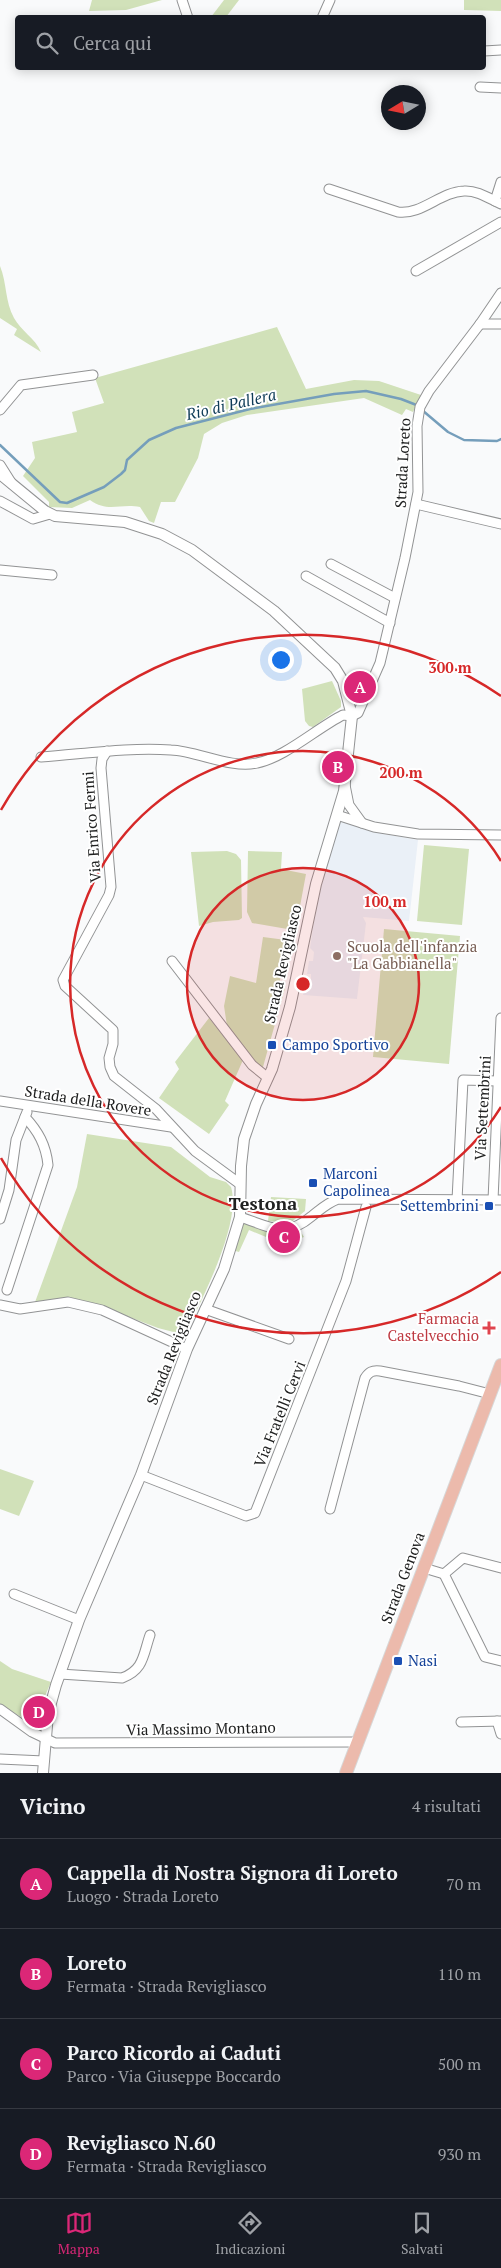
<!DOCTYPE html>
<html lang="it">
<head>
<meta charset="utf-8">
<style>
  body { margin:0; font-family:"PT Serif",serif; background:#242831; color:#f1f3f6 }
  .compass { position:absolute; left:381px; top:85px; width:45px; height:45px; border-radius:50%; background:#171b24; box-shadow:0 2px 12px #0003; rotate:260deg }
  .you { position:absolute; left:280px; top:659px; width:18px; height:18px; margin:-12px; border:4px solid #fff; border-radius:50%; background:#1a73e8; box-shadow:0 0 0 8px #1a73e833 }
  .badge { display:grid; place-items:center; width:32px; height:32px; border-radius:50%; background:#db2777; color:#fff; font-size:16px; font-weight:700 }
  .pin { position:absolute; translate:-50% -50%; border:2px solid #fff; box-shadow:0 1px 5px #0006 }
  .list { margin:0; padding:0; list-style:none }
  h2 { display:flex; justify-content:space-between; align-items:center; height:65px; margin:0; padding:0 20px; font-size:21px }
  h2 small { font-size:16px; font-weight:400; color:#9ea1a6 }
  .list li { display:grid; grid-template-columns:32px 1fr auto; gap:15px; align-items:center; box-sizing:border-box; height:90px; padding:0 20px; border-top:1px solid #363941 }
  .list b { display:block; font-size:19px; white-space:nowrap }
  .list p { margin:0; font-size:16px; white-space:nowrap; color:#9ea1a6 }
  .list em { font-size:16px; font-style:normal; color:#9ea1a6 }
  .icon { flex:none; width:28px; height:28px; fill:none; stroke:currentColor; stroke-width:2; stroke-linecap:round; stroke-linejoin:round }
  .map { position:relative; flex:none; width:501px; height:1773px; overflow:hidden }
  .search { position:absolute; background:#171b24; box-shadow:0 2px 12px #0003; left:15px; right:15px; top:15px; height:55px; display:flex; align-items:center; gap:12px; box-sizing:border-box; padding:0 18px; border-radius:5px; color:#9ea1a6; font-size:19px }
  .sheet { height:425px; background:#171b24 }
  nav { display:flex; justify-content:space-around; align-items:center; box-sizing:border-box; height:70px; border-top:1px solid #363941; background:#171b24; font-size:14px; color:#9ea1a6 }
  nav a { display:grid; justify-items:center; gap:2px }
  nav .on { color:#db2777 }
  .map>svg:first-child { display:block }
  .built { fill:#eaf0f7 }
  .green { fill:#d1e1b9 }
  .lines { fill:none; stroke-linecap:round; stroke-linejoin:round }
  .stream { stroke:#759ebb; stroke-width:2.5 }
  .minor-casing { stroke:#929394; stroke-width:11 }
  .tertiary-casing { stroke:#929394; stroke-width:12 }
  .primary-casing { stroke:#d7d7d7; stroke-width:14 }
  .minor { stroke:#fff; stroke-width:9 }
  .tertiary { stroke:#fff; stroke-width:10 }
  .primary { stroke:#ecbaac; stroke-width:12 }
  .ring { fill:none; stroke:#d62828; stroke-width:2.5 }
  .education-dot { fill:#8d6e63; stroke:#fff; stroke-width:2 }
  .transit-dot { fill:#1a4fb4; stroke:#fff; stroke-width:2 }
  .health-dot { fill:#e0444e; stroke:#fff; stroke-width:2 }
  .labels { text-anchor:middle; stroke-width:4; stroke-linejoin:round; paint-order:stroke }
  .street-label { font-size:15px; fill:#202121; stroke:#fff }
  .education-label { font-size:15px; fill:#785e54; stroke:#fff; text-anchor:start }
  .transit-label { font-size:15px; fill:#164399; stroke:#fff; text-anchor:start }
  .health-label { font-size:15px; fill:#be3a42; stroke:#fff; text-anchor:end }
  .water-label { font-size:16px; font-style:italic; fill:#0e3b57; stroke:#fff }
  .quarter-label { font-size:18px; font-weight:bold; fill:#202121; stroke:#fff }
  .centre { fill:#d62828; stroke:#fff; stroke-width:2.5 }
  .ring-label { font-size:15px; text-anchor:middle; font-weight:bold; fill:#d62828; stroke:#fff; stroke-width:4; stroke-linejoin:round; paint-order:stroke }
</style>
</head>
<body>
<div class="map">
<svg width="501" height="1773" viewBox="0 0 501 1773">
  <rect width="100%" height="100%" fill="#f9fafb"/>
  <polygon class="built" points="338,821 384,834 418,840 409,921 363,917 366,923 357,999 303,995 305,984 311,982 311,974 307,974 309,961 313,961 314,952 310,948 318,894"/>
  <g class="green">
    <polygon points="92,0 162,0 126,10 89,11"/>
    <polygon points="224,0 239,0 226,17 211,17"/>
    <polygon points="464,0 501,0 501,11 464,10"/>
    <path d="M0 266C7 283 5 302 14 318 21 331 35 338 41 352L14 335 17 329 0 318Z"/>
    <path d="M277 327 306 389 354 380 379 381 421 395 413 412 406 409 402 415 364 398 247 415 222 423 204 434 198 458 175 502H161L154 523 149 521 140 507C120 503 108 513 90 500L72 508 49 507V502L23 476 35 458 32 442 77 432 72 412 104 403 95 378Z"/>
    <polygon points="332,681 341,701 341,707 313,727 309,726 305,721 302,689"/>
    <polygon points="424,845 469,849 462,925 417,921"/>
    <polygon points="227,851 236,854 241,860 242,918 239,920 213,922 199,926 191,852"/>
    <polygon points="248,851 282,852 281,869 306,874 296,928 293,930 252,923 247,912"/>
    <polygon points="384,929 460,936 449,1064 373,1057"/>
    <polygon points="263,937 286,940 279,987 285,988 263,1067 260,1068 227,1026 224,1006 230,976 256,983"/>
    <polygon points="209,1018 243,1060 225,1101 229,1105 209,1134 159,1098 179,1069 175,1062"/>
    <path d="M87 1134 171 1147 210 1177 226 1182 231 1187C242 1224 201 1300 185 1335L158 1328 103 1307 34 1305 77 1187Z"/>
    <polygon points="271,1197 306,1199 305,1211 290,1223 268,1221"/>
    <polygon points="242,1222 287,1235 299,1229 304,1237 283,1244 249,1230 239,1252 232,1250"/>
    <polygon points="0,1469 34,1481 19,1516 0,1509"/>
    <polygon points="0,1661 12,1669 51,1682 45,1696 39,1728 0,1704"/>
  </g>
  <g class="lines">
    <g class="stream">
      <polyline points="422,410 448,432 464,440 497,441 501,439"/>
      <polyline points="0,445 60,502 67,503 104,487 121,474 125,470 127,460 149,440 176,428 250,409 334,394 366,391 401,399 419,406"/>
    </g>
    <defs>
      <g id="minor">
        <polyline points="182,0 188,18"/>
        <polyline points="322,18 330,0"/>
        <polyline points="484,51 501,50"/>
        <polyline points="480,87 501,88"/>
        <path d="M329 189 398 212C422 215 440 192 464 191 477 190 490 199 501 204"/>
        <polyline points="495,201 501,182"/>
        <polyline points="416,271 501,222"/>
        <polyline points="480,324 501,324"/>
        <polyline points="0,410 21,385 93,375"/>
        <polyline points="0,465 12,484"/>
        <polyline points="0,501 33,519 50,514"/>
        <polyline points="416,504 501,524"/>
        <polyline points="331,564 395,598"/>
        <polyline points="0,570 52,575"/>
        <polyline points="306,576 390,623"/>
        <polyline points="107,751 102,759 101,768 111,887 109,895 63,980 65,986 113,1030 113,1044 109,1058 110,1067 114,1076 156,1109 195,1151 240,1184"/>
        <path d="M41 757C84 754 128 747 171 750 197 751 231 769 257 763 284 758 317 728 343 715L352 716 358 713 380 663 405 558 418 492 417 426 420 407 429 391 480 324 501 293"/>
        <polyline points="345,785 349,805 362,823"/>
        <polyline points="337,815 374,827 418,834 501,835"/>
        <polyline points="172,961 252,1065 268,1078"/>
        <polyline points="0,1101 171,1127"/>
        <polyline points="457,1200 463,1080 498,1081"/>
        <polyline points="493,1200 501,1018"/>
        <path d="M240 1217C271 1227 285 1239 312 1216 321 1209 327 1203 338 1199L501 1200"/>
        <polyline points="0,1219 9,1190 16,1140 27,1112"/>
        <path d="M7 1290 48 1165C46 1145 38 1131 25 1117"/>
        <polyline points="0,1305 20,1309 68,1302 102,1310 187,1349"/>
        <polyline points="205,1309 289,1339"/>
        <polyline points="141,1475 246,1516 255,1513 346,1281 366,1207"/>
        <path d="M330 1509 365 1378C369 1372 372 1370 380 1371L459 1386 490 1394"/>
        <polyline points="424,1568 444,1574 463,1558 501,1568"/>
        <polyline points="444,1574 485,1657 501,1661"/>
        <polyline points="14,1594 79,1620"/>
        <path d="M60 1674 122 1678C144 1670 143 1655 150 1635"/>
        <polyline points="0,1709 32,1732 55,1743 358,1742"/>
        <polyline points="497,1721 501,1734"/>
        <polyline points="461,1722 501,1721"/>
        <polyline points="0,1759 44,1761"/>
      </g>
      <polyline id="tertiary" points="0,474 45,511 55,516 125,522 162,534 192,550 274,611 335,668 343,681 352,716 344,791 316,884 290,1007 272,1069 256,1104 244,1139 241,1166 240,1217 224,1269 187,1349 141,1475 79,1620 56,1685 48,1714 43,1773"/>
      <polyline id="primary" points="346,1773 501,1365"/>
    </defs>
    <use href="#minor" class="minor-casing"/>
    <use href="#tertiary" class="tertiary-casing"/>
    <use href="#primary" class="primary-casing"/>
    <use href="#minor" class="minor"/>
    <use href="#tertiary" class="tertiary"/>
    <use href="#primary" class="primary"/>
  </g>
  <circle cx="303" cy="984" r="116" fill="#d62828" fill-opacity=".12"/>
  <g class="ring">
    <circle cx="303" cy="984" r="116"/>
    <path d="M501 1107A233 233 0 1 1 501 861"/>
    <path d="M501 1272A349 349 0 0 1 1 1158M1 810A349 349 0 0 1 501 696"/>
  </g>
  <circle class="education-dot" cx="337" cy="956" r="5"/>
  <g class="transit-dot">
    <rect x="267" y="1040" width="10" height="10" rx="2.5"/>
    <rect x="308" y="1178" width="10" height="10" rx="2.5"/>
    <rect x="484" y="1201" width="10" height="10" rx="2.5"/>
    <rect x="393" y="1656" width="10" height="10" rx="2.5"/>
  </g>
  <path class="health-dot" d="M486.5 1320.5h5v5h5v5h-5v5h-5v-5h-5v-5h5z"/>
  <g class="labels">
    <g class="street-label">
      <text transform="translate(403 463) rotate(-87)" y="5">Strada Loreto</text>
      <text transform="translate(92 827) rotate(-94)" y="5">Via Enrico Fermi</text>
      <text transform="translate(283 964) rotate(-77)" y="5">Strada Revigliasco</text>
      <text transform="translate(88 1101) rotate(9)" y="5">Strada della Rovere</text>
      <text transform="translate(483 1108) rotate(-87)" y="5">Via Settembrini</text>
      <text transform="translate(174 1348) rotate(-68)" y="5">Strada Revigliasco</text>
      <text transform="translate(280 1414) rotate(-68)" y="5">Via Fratelli Cervi</text>
      <text transform="translate(403 1578) rotate(-69)" y="5">Strada Genova</text>
      <text transform="translate(201 1729) rotate(-1)" y="5">Via Massimo Montano</text>
    </g>
    <g class="education-label">
      <text x="347" y="952">Scuola dell'infanzia<tspan x="347" dy="17">"La Gabbianella"</tspan></text>
    </g>
    <g class="transit-label">
      <text x="282" y="1050">Campo Sportivo</text>
      <text x="323" y="1179">Marconi<tspan x="323" dy="17">Capolinea</tspan></text>
      <text x="479" y="1211" text-anchor="end">Settembrini</text>
      <text x="408" y="1666">Nasi</text>
    </g>
    <g class="health-label">
      <text x="479" y="1324">Farmacia<tspan x="479" dy="17">Castelvecchio</tspan></text>
    </g>
    <g class="water-label">
      <text transform="translate(231 404) rotate(-13)" y="6">Rio di Pallera</text>
    </g>
    <g class="quarter-label">
      <text x="263" y="1210">Testona</text>
    </g>
  </g>
  <circle cx="303" cy="984" r="8" class="centre"/>
  <g class="ring-label">
    <text x="450" y="673">300 m</text>
    <text x="401" y="778">200 m</text>
    <text x="385" y="907">100 m</text>
  </g>
</svg>
<svg class="compass" viewBox="-18 -18 36 36"><path d="M0-13l5 13h-10z" fill="#e53935"/><path d="M0 13l5-13h-10z" fill="#9ea1a6"/></svg>
<div class="you"></div>
<div class="pin badge" style="left:360px;top:687px">A</div>
<div class="pin badge" style="left:338px;top:767px">B</div>
<div class="pin badge" style="left:284px;top:1237px">C</div>
<div class="pin badge" style="left:39px;top:1712px">D</div>
<div class="search"><svg class="icon" aria-label="search" viewBox="0 0 24 24"><circle cx="10" cy="10" r="6"/><path d="M15 15l6 6"/></svg>Cerca qui</div>
</div>
<section class="sheet">
<h2>Vicino<small>4 risultati</small></h2>
<ul class="list">
<li><span class="badge">A</span><div><b>Cappella di Nostra Signora di Loreto</b><p>Luogo · Strada Loreto</p></div><em>70 m</em></li>
<li><span class="badge">B</span><div><b>Loreto</b><p>Fermata · Strada Revigliasco</p></div><em>110 m</em></li>
<li><span class="badge">C</span><div><b>Parco Ricordo ai Caduti</b><p>Parco · Via Giuseppe Boccardo</p></div><em>500 m</em></li>
<li><span class="badge">D</span><div><b>Revigliasco N.60</b><p>Fermata · Strada Revigliasco</p></div><em>930 m</em></li>
</ul>
</section>
<nav>
<a class="on"><svg class="icon" aria-label="map" viewBox="0 0 24 24"><path d="M3 6l6-2 6 2 6-2v14l-6 2-6-2-6 2zM9 4v14M15 6v14"/></svg>Mappa</a>
<a><svg class="icon" aria-label="directions" viewBox="0 0 24 24"><path d="M12 3l9 9-9 9-9-9zM9 14v-3h6M13 9l2 2-2 2"/></svg>Indicazioni</a>
<a><svg class="icon" aria-label="saved" viewBox="0 0 24 24"><path d="M7 4h10v16l-5-4-5 4z"/></svg>Salvati</a>
</nav>
</body>
</html>
